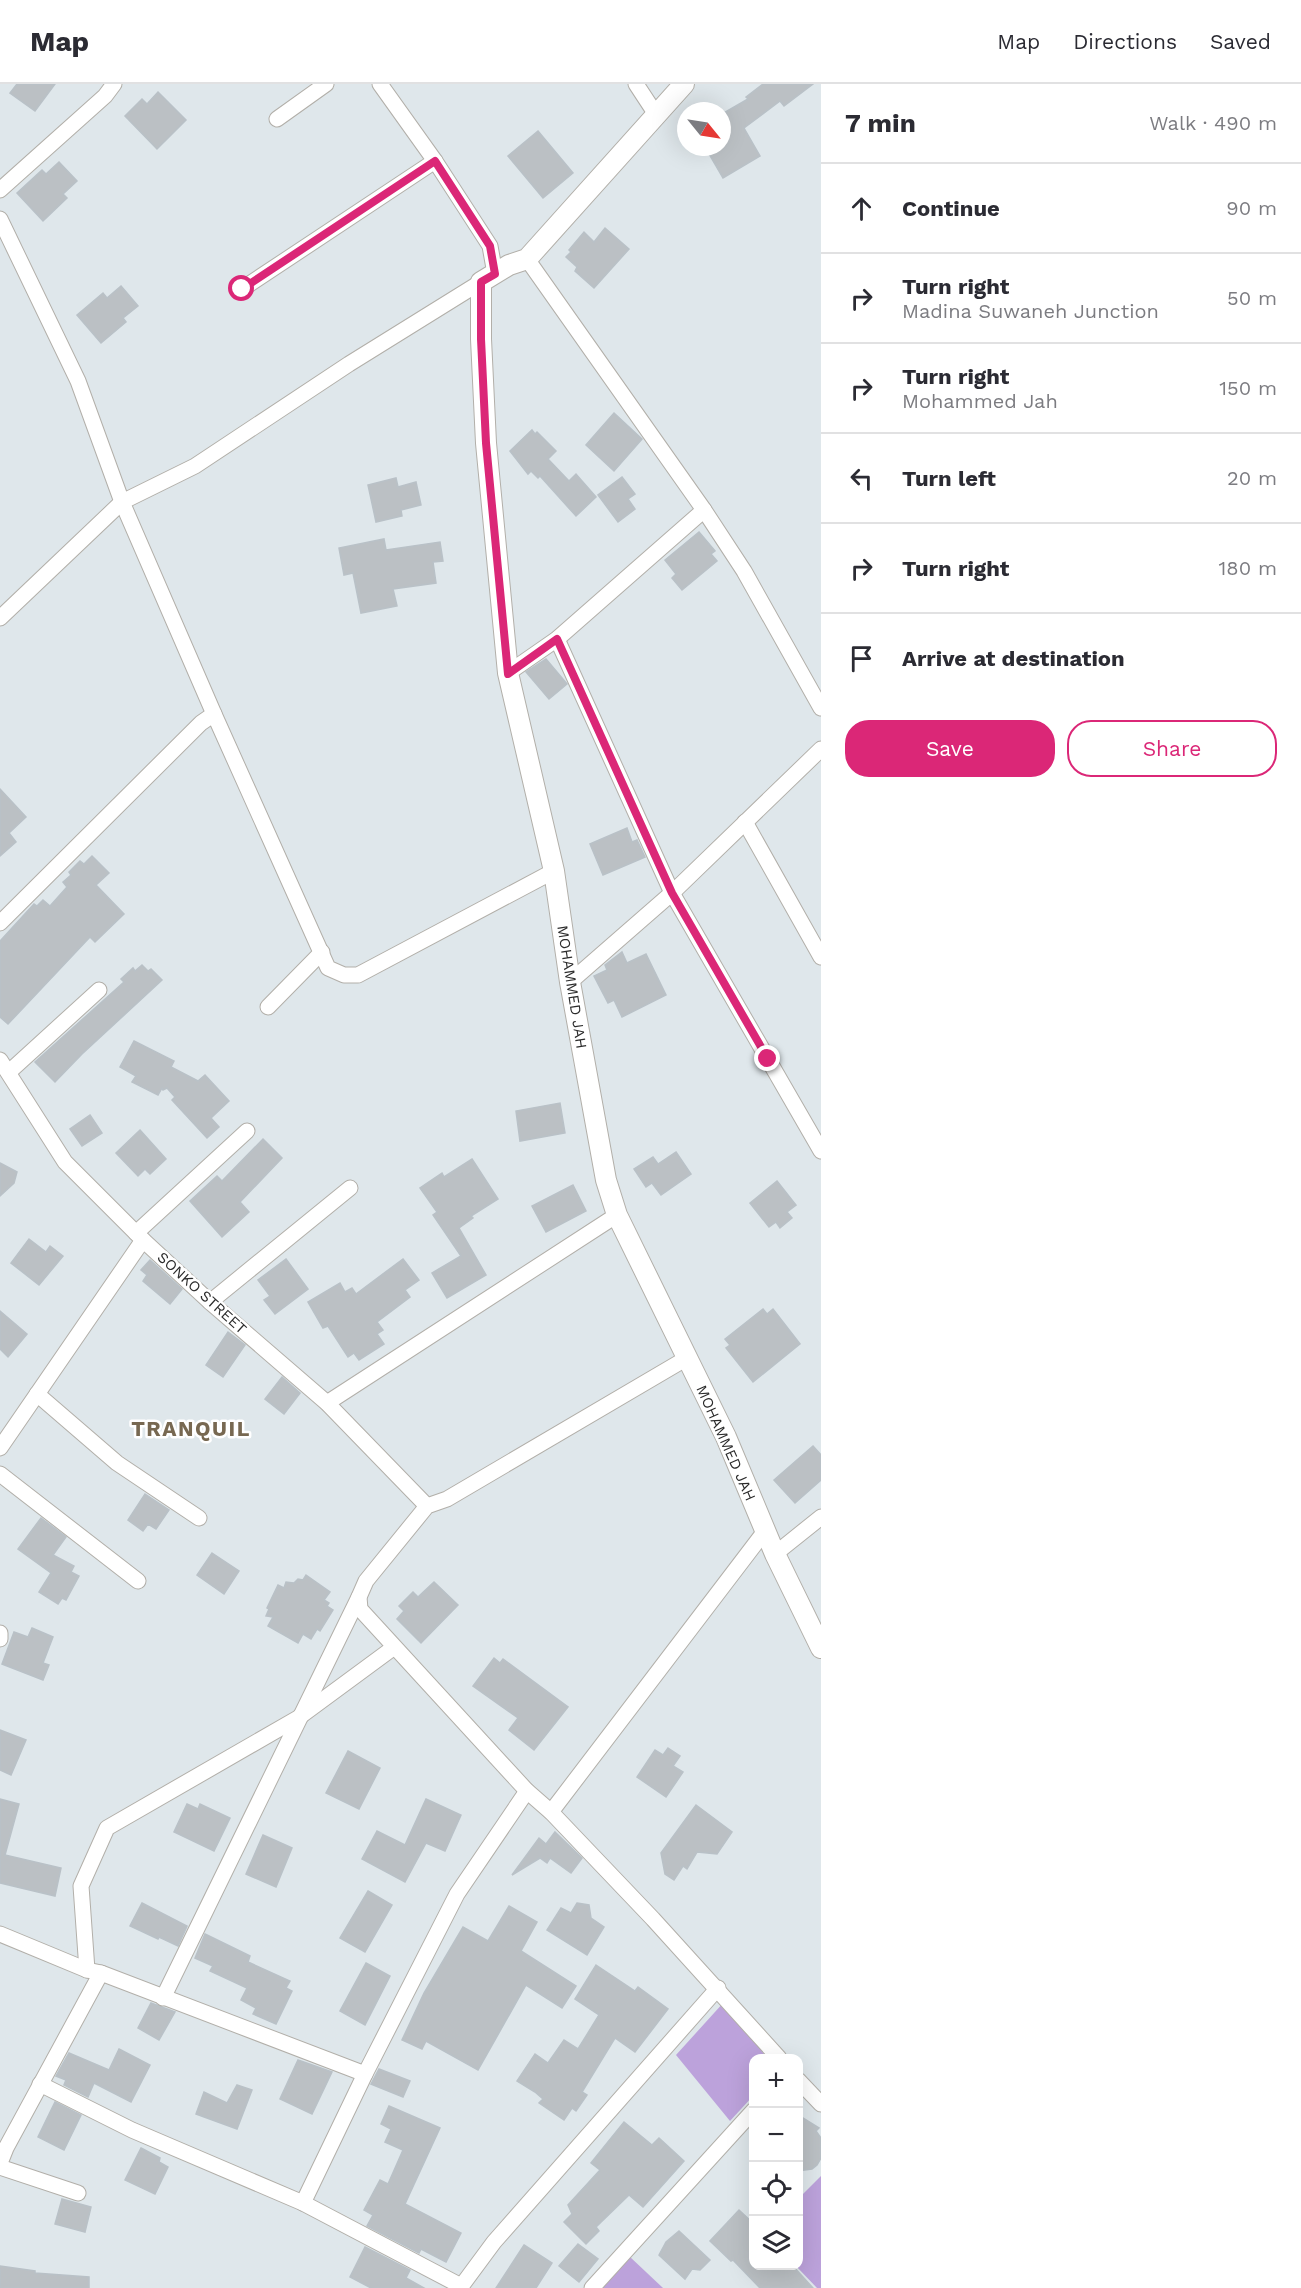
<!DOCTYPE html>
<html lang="en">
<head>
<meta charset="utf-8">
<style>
  body { margin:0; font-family:"Work Sans",sans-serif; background:#f2f2f3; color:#2b2b33 }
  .controls { position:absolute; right:18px; bottom:18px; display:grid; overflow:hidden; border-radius:12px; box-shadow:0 6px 24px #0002 }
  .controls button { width:54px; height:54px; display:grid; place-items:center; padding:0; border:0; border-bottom:2px solid #e1e1e2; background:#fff; color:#2b2b33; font:30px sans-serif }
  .compass { position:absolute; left:677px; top:18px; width:54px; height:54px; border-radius:50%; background:#fff; box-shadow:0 6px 24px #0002; rotate:120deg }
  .stop { position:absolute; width:18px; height:18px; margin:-14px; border:4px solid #db2777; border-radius:50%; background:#fff }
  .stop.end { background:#db2777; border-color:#fff; box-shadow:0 2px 6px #0008 }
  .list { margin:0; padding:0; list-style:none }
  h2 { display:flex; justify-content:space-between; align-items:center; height:78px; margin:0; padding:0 24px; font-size:26px }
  h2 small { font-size:20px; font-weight:400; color:#7c7c81 }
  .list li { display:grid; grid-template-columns:39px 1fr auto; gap:18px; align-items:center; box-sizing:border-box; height:90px; padding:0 24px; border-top:2px solid #e1e1e2 }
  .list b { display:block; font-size:22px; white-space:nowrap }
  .list p { margin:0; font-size:20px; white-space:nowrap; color:#7c7c81 }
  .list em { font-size:20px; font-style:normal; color:#7c7c81 }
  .actions { display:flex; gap:12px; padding:18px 24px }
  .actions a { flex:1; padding:14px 0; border:2px solid #db2777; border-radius:24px; text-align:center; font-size:21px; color:#db2777 }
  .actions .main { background:#db2777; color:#fff }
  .icon { flex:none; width:33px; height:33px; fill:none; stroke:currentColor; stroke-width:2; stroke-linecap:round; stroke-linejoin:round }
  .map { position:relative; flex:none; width:821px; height:2204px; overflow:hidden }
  header { display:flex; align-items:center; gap:36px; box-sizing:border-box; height:84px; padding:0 30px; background:#fff; border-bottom:2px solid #e1e1e2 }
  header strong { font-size:28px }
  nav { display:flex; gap:33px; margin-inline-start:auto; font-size:21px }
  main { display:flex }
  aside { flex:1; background:#fff }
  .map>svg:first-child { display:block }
  .green { fill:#bca2db }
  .building { fill:#bbc0c4; stroke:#b9c1c7; stroke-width:1.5 }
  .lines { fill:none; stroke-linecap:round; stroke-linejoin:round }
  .minor-casing { stroke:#b2afa9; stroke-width:17 }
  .tertiary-casing { stroke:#b2afa9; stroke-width:22 }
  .minor { stroke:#fff; stroke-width:15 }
  .tertiary { stroke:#fff; stroke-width:20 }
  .route { stroke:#db2777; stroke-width:8 }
  .labels { text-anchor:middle; stroke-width:5; stroke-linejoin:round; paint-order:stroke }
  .street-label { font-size:15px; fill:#2b2b2b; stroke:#fff }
  .district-label { font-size:21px; font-weight:bold; letter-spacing:1.5px; fill:#776851; stroke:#fff }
</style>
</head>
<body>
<header>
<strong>Map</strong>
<nav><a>Map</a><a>Directions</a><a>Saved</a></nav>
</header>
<main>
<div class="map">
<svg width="821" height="2204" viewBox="0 0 821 2204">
  <rect width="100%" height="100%" fill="#dfe7eb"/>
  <g class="green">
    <polygon points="724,1918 767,1974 754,1974 753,2012 730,2037 676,1971"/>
    <polygon points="821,2092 821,2204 817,2204 796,2182 798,2182 798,2115"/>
    <polygon points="629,2172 663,2204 600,2204"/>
  </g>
  <g class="building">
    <polygon points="17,0 55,0 35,27 10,9"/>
    <polygon points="763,0 813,0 784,22 780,17 744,44 760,72 723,94 705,63 722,63 722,30 748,15 746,13"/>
    <polygon points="158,8 186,36 157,65 125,32 142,15 147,20"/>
    <polygon points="538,47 573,89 543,114 508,72"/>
    <polygon points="59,78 77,97 63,110 67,114 43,137 17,109 42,86 46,90"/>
    <polygon points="605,144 629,165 594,204 575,187 577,183 566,173 571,168 569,166 584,148 594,158"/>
    <polygon points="121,202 138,222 123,234 126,238 101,259 77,231 103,209 107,214"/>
    <polygon points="614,329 642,355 614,387 586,361"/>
    <polygon points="532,346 535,350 537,348 556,367 548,375 569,397 576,390 596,413 576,432 540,392 538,394 531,387 528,390 510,367"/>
    <polygon points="622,393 635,410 628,415 635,425 618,438 598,411"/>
    <polygon points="396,394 398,403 416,398 421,421 401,426 402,432 376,438 368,401"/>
    <polygon points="699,448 715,467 711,470 717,477 682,506 672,494 676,490 665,476"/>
    <polygon points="384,455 386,466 440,458 443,477 433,478 436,499 393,505 397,522 361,529 353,489 344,491 339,464"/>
    <polygon points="546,575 567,600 549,615 526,588"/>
    <polygon points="0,705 26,733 9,749 16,758 0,772"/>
    <polygon points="627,744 632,758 637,756 645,773 603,791 590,760"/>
    <polygon points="92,772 109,789 96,801 124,830 95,858 90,853 8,940 0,933 0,857 34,820 37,822 43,816 50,822 67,803 63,798 71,791 69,788 80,777 84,780"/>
    <polygon points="622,868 627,879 646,870 666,911 622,933 614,916 608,919 594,892 607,886 605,881"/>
    <polygon points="142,881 148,887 151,885 162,896 82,970 55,998 35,978 124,898 121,895 133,884 135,887"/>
    <polygon points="134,957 174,977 171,983 198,997 205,991 229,1017 211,1034 219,1043 207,1054 172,1016 175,1013 167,1004 163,1006 162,1004 158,1011 132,998 136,992 120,983"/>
    <polygon points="560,1019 565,1049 520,1057 516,1027"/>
    <polygon points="90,1031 102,1049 82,1062 70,1045"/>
    <polygon points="140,1046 166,1075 150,1090 145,1085 138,1092 116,1069"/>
    <polygon points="263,1055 282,1074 240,1118 249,1128 222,1153 190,1117 217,1092 222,1097"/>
    <polygon points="676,1068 691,1090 661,1111 652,1099 646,1103 634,1085 653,1073 658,1080"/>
    <polygon points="472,1075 498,1115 471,1132 473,1134 459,1144 486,1191 447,1214 432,1189 461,1172 433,1131 437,1128 420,1104 442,1089 444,1093"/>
    <polygon points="0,1079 17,1088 14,1099 0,1112"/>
    <polygon points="777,1097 796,1121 787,1128 792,1134 780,1144 776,1138 769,1143 750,1119"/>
    <polygon points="573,1101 586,1127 546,1148 532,1122"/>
    <polygon points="29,1155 46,1168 50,1162 63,1172 39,1201 11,1179"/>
    <polygon points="286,1175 308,1205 275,1230 264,1216 270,1212 258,1196"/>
    <polygon points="403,1175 419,1196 405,1206 410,1213 377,1238 383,1246 377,1250 384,1260 359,1276 354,1269 348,1273 328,1242 323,1244 308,1218 340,1199 345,1208 352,1204 356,1210"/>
    <polygon points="150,1176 182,1205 170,1220 143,1197 147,1191 141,1186"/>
    <polygon points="763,1225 767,1230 773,1225 800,1260 753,1298 726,1264 730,1261 725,1255"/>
    <polygon points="0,1227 27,1250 8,1273 0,1265"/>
    <polygon points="228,1248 245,1261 223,1293 206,1281"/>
    <polygon points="282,1293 300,1309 284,1330 265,1315"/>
    <polygon points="813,1362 821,1371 821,1396 795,1419 774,1396"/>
    <polygon points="145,1410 169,1426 156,1445 148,1440 143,1447 128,1436"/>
    <polygon points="41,1434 66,1453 53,1471 74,1482 71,1488 79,1492 66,1516 62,1514 58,1520 39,1508 51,1489 18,1465"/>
    <polygon points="212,1469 239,1487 224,1510 197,1491"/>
    <polygon points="306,1491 330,1508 324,1516 329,1519 327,1522 333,1526 320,1547 317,1545 311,1555 303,1550 298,1559 268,1542 273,1533 266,1532 269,1525 267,1524 278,1501 284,1504 286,1498 294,1499 298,1495 303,1496"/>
    <polygon points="434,1498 458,1521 421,1559 397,1535 404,1527 399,1522 413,1508 418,1513"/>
    <polygon points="32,1544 53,1553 43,1579 49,1581 43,1596 2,1580 14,1548 28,1553"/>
    <polygon points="494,1574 500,1579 503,1575 568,1623 534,1666 509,1646 518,1634 473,1602"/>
    <polygon points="0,1646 26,1656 11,1691 0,1686"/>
    <polygon points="668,1664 680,1672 673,1682 683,1688 666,1713 637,1693 655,1666 663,1671"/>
    <polygon points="348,1667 380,1684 359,1725 326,1709"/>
    <polygon points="0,1715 19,1720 5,1771 61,1784 55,1812 0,1799"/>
    <polygon points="426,1715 461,1731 445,1767 426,1759 405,1798 362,1775 377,1747 405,1761"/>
    <polygon points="187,1720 198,1725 200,1720 230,1734 214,1767 174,1748"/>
    <polygon points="696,1721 732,1748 717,1770 697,1768 687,1785 683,1782 674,1796 665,1790 661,1769"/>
    <polygon points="555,1748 582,1774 571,1789 550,1774 547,1779 540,1774 512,1791 539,1754 546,1760"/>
    <polygon points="263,1751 292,1764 276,1803 246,1790"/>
    <polygon points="368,1807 392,1821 365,1868 340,1854"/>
    <polygon points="142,1819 187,1842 178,1862 159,1853 158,1855 130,1842"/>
    <polygon points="577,1819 589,1821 591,1834 604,1843 587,1871 547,1846 561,1824 571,1829"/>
    <polygon points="509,1822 537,1838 521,1867 576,1902 562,1924 526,1901 478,1986 426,1957 422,1965 402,1956 424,1909 463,1843 488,1857"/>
    <polygon points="205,1850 250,1872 248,1878 290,1897 286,1904 292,1907 276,1940 253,1930 256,1924 241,1916 247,1904 210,1887 213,1882 195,1874"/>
    <polygon points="366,1879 390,1892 365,1941 340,1927"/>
    <polygon points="596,1881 635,1907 638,1903 668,1925 635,1968 615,1954 582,2008 587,2011 576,2027 572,2024 564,2036 539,2019 543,2015 535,2008 517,1997 535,1970 548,1979 564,1956 578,1965 599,1931 575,1915"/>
    <polygon points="151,1919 175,1928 159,1956 138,1944"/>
    <polygon points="119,1965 150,1981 131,2018 94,1999 88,2013 64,2001 66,1996 56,1992 69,1969 109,1986"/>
    <polygon points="298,1976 332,1988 312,2030 280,2015"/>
    <polygon points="379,1985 410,1997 403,2013 371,2000"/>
    <polygon points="237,2001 252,2006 237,2045 196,2030 204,2008 227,2019"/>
    <polygon points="55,2018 81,2031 64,2066 38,2053"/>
    <polygon points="389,2022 440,2044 405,2120 461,2149 446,2178 421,2165 419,2169 367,2142 373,2131 364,2126 380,2096 388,2100 403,2066 385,2058 391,2045 381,2040"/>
    <polygon points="798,2031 819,2044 816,2047 821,2054 821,2074 817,2081 812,2085 798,2087"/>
    <polygon points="624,2038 652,2061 659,2054 684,2077 643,2123 629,2111 596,2143 599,2147 586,2160 564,2138 572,2130 568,2121 600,2086 591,2079"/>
    <polygon points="141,2064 160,2074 159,2078 168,2083 155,2110 125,2096"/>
    <polygon points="62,2115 91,2123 85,2148 55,2140"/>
    <polygon points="739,2126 753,2139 753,2181 792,2181 813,2204 760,2204 733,2176 731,2177 710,2157"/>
    <polygon points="679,2147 710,2176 700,2186 692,2185 685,2195 659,2171 666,2158"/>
    <polygon points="578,2160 598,2175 579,2198 559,2182"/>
    <polygon points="524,2161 552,2179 536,2204 496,2204"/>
    <polygon points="365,2163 410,2186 406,2194 424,2204 371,2204 350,2193"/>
    <polygon points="0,2182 35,2187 35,2189 89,2193 89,2204 0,2204"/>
  </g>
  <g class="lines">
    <defs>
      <g id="minor">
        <polyline points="380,0 435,77 490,162 495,190"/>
        <polyline points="636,0 657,32"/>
        <polyline points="277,35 326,0"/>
        <polyline points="0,106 105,12 114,0"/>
        <polyline points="0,135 78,297 122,418 214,630"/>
        <polyline points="527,175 704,426 744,487 821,624"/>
        <polyline points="242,205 435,77"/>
        <polyline points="0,534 122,418 195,382 349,280 481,198"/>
        <polyline points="557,555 672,809 821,1067"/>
        <polyline points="508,589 557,555 704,426"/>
        <polyline points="745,738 821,873"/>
        <polyline points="0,839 201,639 214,630 328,884 344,891 358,891 554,787"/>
        <polyline points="570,898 672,809 821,665"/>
        <polyline points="268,923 322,868"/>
        <polyline points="0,976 65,1078 143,1156 210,1218 327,1319 427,1422"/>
        <polyline points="9,988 99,906"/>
        <polyline points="136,1149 247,1047"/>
        <polyline points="210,1218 350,1104"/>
        <polyline points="687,1274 447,1415 427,1422 366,1497 359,1513 360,1525 527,1707 551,1728 653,1835 779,1974"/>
        <polyline points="37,1310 117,1379 199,1434"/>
        <polyline points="327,1319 617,1131"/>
        <polyline points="0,1364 143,1156"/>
        <polyline points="0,1390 138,1497"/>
        <polyline points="775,1470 821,1433"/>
        <polyline points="0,1549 0,1555"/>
        <polyline points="551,1728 765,1447"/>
        <polyline points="0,1850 87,1886 101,1889 365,1990"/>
        <polyline points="87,1886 81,1802 107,1744 298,1634 393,1564"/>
        <polyline points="163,1914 359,1513"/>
        <polyline points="798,1996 821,2020"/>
        <polyline points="40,2000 132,2046 303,2119 461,2202"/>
        <polyline points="0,2079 6,2064 101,1889"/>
        <polyline points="0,2083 78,2109"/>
        <polyline points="303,2119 365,1990 457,1810 527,1707"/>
        <polyline points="460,2204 494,2158 718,1904"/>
        <polyline points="592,2204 754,2026"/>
      </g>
      <polyline id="tertiary" points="684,0 527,175 509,181 481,198 481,255 486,359 508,589 554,787 570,898 606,1096 617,1131 726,1353 775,1470 821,1564"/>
    </defs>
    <use href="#minor" class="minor-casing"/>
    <use href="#tertiary" class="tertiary-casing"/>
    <use href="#minor" class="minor"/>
    <use href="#tertiary" class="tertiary"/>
  </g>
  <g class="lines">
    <polyline class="route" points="242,205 435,77 490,162 495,190 481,198 481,255 486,359 508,590 557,555 672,809 768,975"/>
  </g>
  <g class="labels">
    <g class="street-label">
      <text transform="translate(572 903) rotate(81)" y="5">MOHAMMED JAH</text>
      <text transform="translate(202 1209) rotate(42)" y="5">SONKO STREET</text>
      <text transform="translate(726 1359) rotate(66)" y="5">MOHAMMED JAH</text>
    </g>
    <g class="district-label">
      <text x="191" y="1352">TRANQUIL</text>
    </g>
  </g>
</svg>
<div class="controls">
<button>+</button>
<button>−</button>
<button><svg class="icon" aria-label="locate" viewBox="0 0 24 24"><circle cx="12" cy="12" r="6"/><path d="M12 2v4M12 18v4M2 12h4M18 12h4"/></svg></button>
<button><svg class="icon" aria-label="layers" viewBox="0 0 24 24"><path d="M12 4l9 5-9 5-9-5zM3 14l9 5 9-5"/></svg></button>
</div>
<svg class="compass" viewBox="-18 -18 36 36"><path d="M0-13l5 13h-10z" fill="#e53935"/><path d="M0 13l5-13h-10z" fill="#7c7c81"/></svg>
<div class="stop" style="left:242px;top:205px"></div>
<div class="stop end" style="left:768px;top:975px"></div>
</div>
<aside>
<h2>7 min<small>Walk · 490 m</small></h2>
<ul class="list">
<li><svg class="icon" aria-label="ahead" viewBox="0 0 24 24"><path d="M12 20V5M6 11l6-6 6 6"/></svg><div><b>Continue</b></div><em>90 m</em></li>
<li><svg class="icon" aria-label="right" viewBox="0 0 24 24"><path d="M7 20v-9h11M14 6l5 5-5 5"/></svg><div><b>Turn right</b><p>Madina Suwaneh Junction</p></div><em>50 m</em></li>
<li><svg class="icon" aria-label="right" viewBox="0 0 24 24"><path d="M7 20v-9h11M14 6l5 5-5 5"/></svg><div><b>Turn right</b><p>Mohammed Jah</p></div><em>150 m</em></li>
<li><svg class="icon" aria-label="left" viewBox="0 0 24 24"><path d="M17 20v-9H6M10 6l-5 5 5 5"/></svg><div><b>Turn left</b></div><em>20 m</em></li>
<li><svg class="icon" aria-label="right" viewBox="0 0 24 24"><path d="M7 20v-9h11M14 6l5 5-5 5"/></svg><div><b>Turn right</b></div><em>180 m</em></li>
<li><svg class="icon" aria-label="arrive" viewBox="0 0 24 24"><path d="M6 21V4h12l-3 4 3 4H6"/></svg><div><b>Arrive at destination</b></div></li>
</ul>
<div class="actions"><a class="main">Save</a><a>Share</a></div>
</aside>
</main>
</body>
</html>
